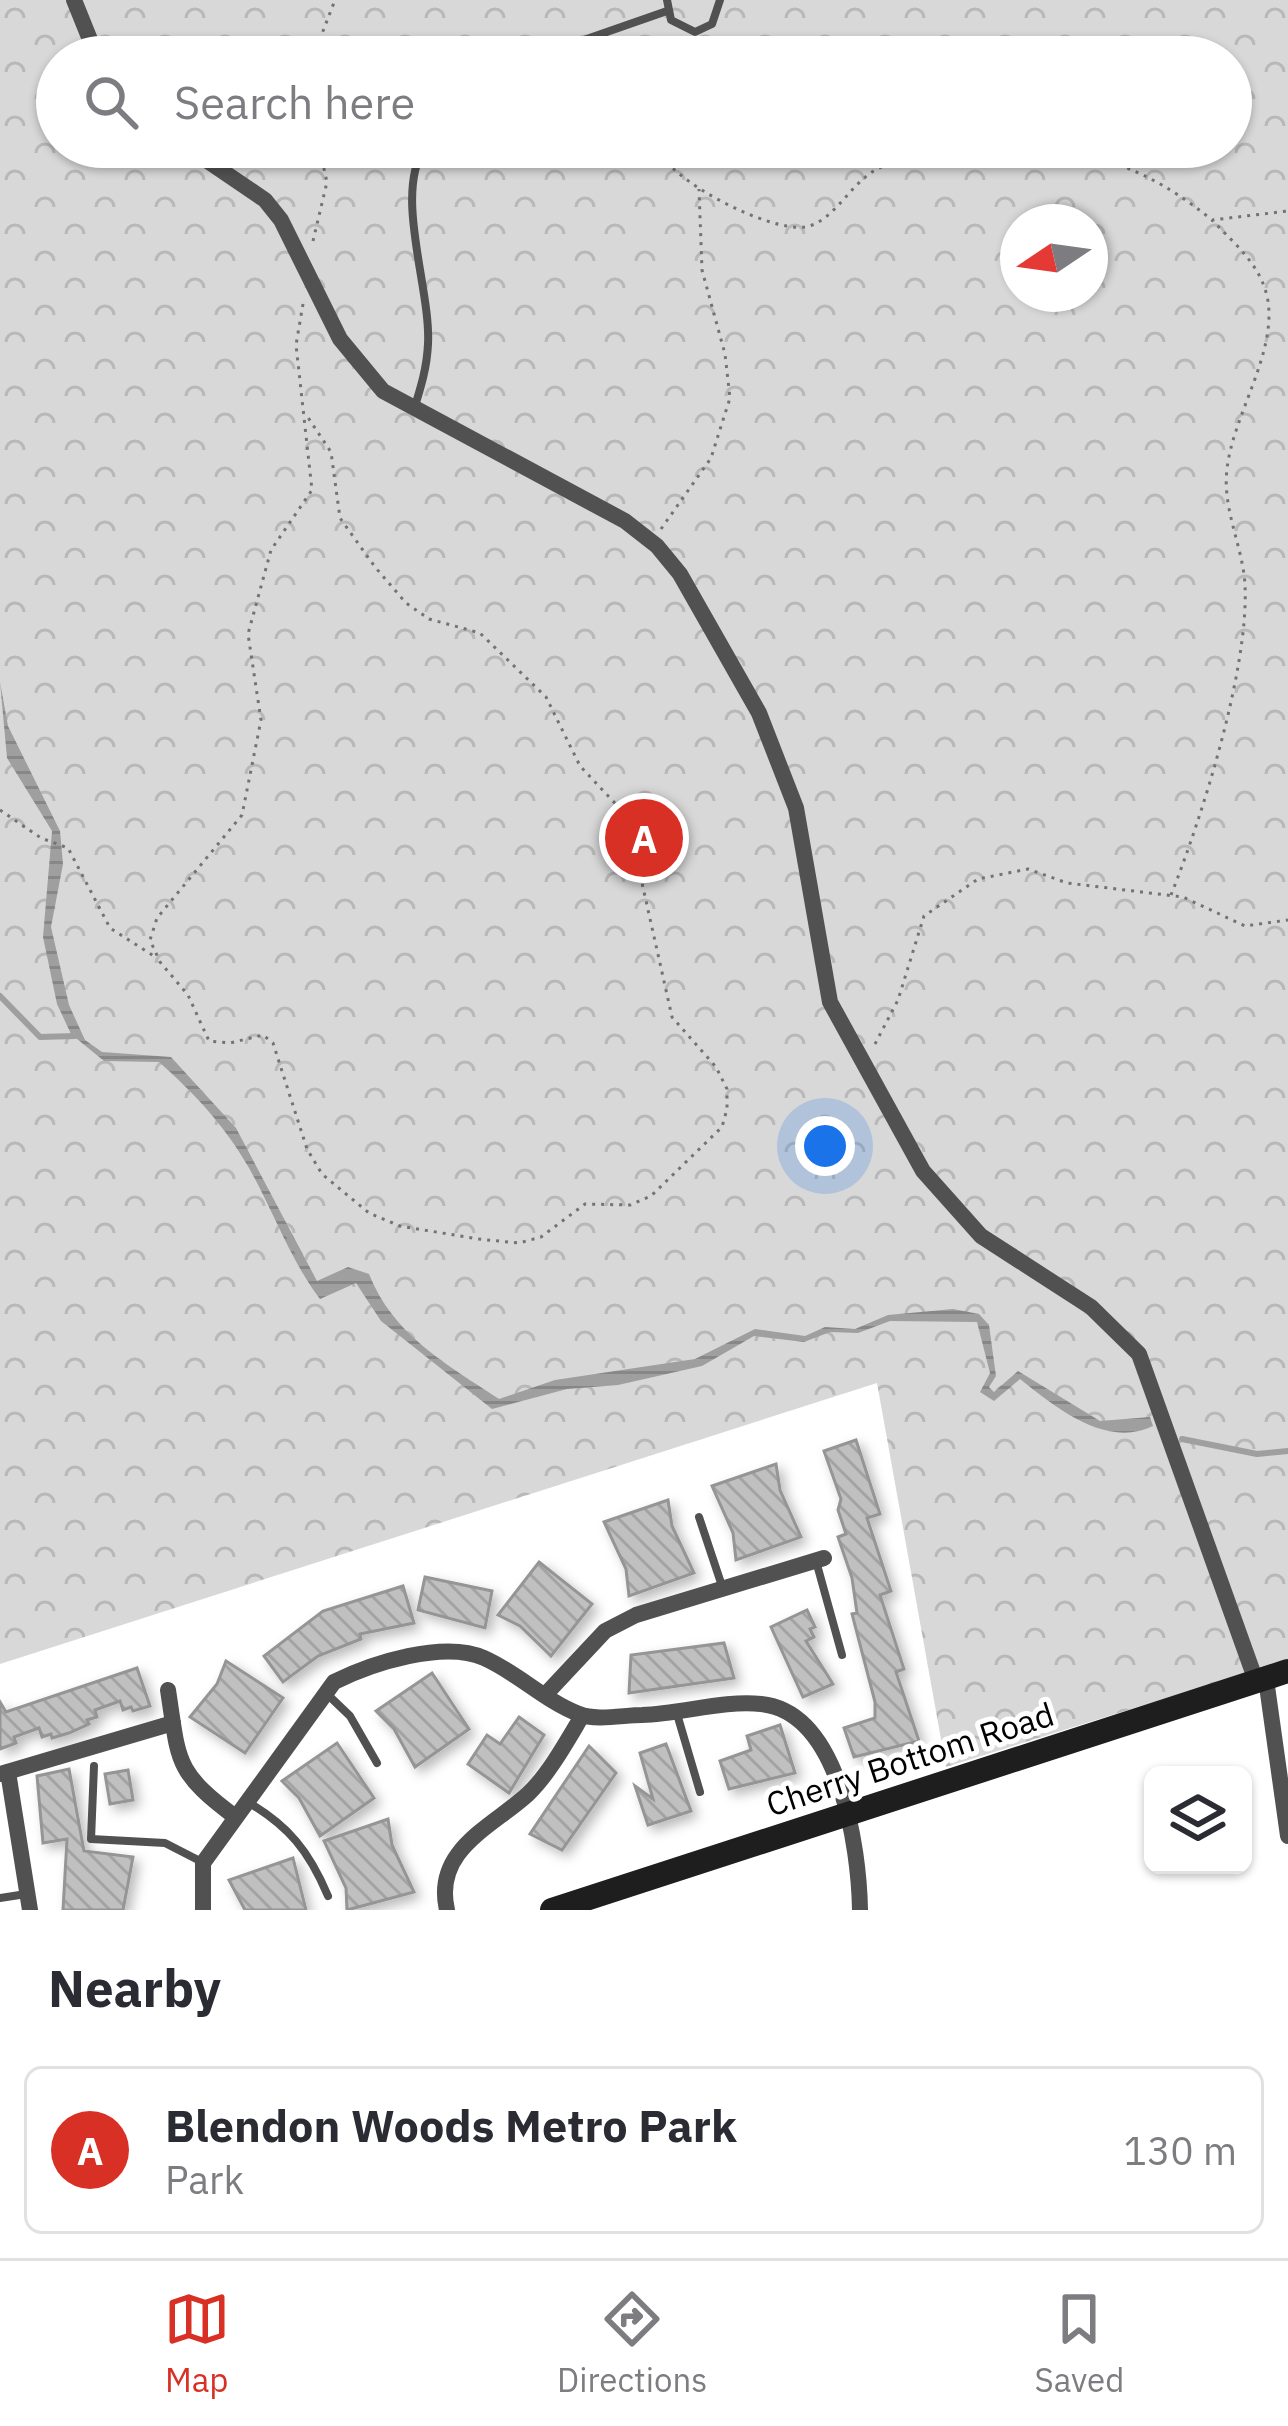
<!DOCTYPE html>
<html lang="en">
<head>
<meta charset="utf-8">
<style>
  body { margin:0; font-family:"IBM Plex Sans",sans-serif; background:#f7f7f7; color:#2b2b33 }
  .controls { position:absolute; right:36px; bottom:36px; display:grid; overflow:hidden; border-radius:18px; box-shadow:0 3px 9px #0004 }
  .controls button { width:108px; height:108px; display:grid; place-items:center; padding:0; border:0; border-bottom:3px solid #e1e1e2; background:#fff; color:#2b2b33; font:60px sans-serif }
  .compass { position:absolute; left:1000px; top:204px; width:108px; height:108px; border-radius:50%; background:#fff; box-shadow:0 3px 9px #0004; rotate:257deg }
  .you { position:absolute; left:825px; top:1146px; width:42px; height:42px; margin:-30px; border:9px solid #fff; border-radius:50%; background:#1a73e8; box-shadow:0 0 0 18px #1a73e833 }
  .badge { display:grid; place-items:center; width:78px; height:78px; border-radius:50%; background:#d93025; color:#fff; font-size:39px; font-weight:700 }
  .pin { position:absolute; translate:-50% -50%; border:6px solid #fff; box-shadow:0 3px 12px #0006 }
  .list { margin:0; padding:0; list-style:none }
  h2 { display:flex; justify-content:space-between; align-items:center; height:156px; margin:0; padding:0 48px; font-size:51px }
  h2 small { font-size:39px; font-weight:400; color:#7c7c81 }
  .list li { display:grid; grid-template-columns:78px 1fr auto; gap:36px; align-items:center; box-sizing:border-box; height:168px; margin:0 24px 24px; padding:0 24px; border:3px solid #e1e1e2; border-radius:18px }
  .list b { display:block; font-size:45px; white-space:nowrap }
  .list p { margin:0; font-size:39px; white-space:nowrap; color:#7c7c81 }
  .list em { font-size:39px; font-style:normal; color:#7c7c81 }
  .icon { flex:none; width:66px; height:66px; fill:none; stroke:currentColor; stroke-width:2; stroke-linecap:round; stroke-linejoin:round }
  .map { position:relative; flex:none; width:1288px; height:1910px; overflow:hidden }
  .search { position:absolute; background:#fff; box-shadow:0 3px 9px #0004; left:36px; right:36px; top:36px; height:132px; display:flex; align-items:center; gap:30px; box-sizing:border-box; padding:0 42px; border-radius:66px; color:#7c7c81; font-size:45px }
  .sheet { height:348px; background:#fff }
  nav { display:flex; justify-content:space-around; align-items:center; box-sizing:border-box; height:168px; border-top:3px solid #e1e1e2; background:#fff; font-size:33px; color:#7c7c81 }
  nav a { display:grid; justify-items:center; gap:6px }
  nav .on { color:#d93025 }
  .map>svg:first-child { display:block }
  .park { fill:url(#park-crowns); fill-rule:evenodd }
  .water { fill:url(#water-rules) }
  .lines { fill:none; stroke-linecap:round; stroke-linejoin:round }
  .stream { stroke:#9f9f9f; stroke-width:6 }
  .building { fill:url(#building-back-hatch); stroke:#959595; stroke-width:3; filter:url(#shadow) }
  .path { stroke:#737373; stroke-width:3; stroke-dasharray:3 6; stroke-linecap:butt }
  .lane { stroke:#515151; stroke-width:8 }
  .street { stroke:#515151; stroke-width:16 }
  .secondary { stroke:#1e1e1e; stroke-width:24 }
  .labels { text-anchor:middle; stroke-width:10; stroke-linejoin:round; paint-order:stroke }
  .street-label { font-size:33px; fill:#000; stroke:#fff }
</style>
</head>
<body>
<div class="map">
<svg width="1288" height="1910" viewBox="0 0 1288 1910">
  <defs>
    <pattern id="park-crowns" width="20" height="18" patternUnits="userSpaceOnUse" patternTransform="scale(3)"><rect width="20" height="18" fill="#d8d8d8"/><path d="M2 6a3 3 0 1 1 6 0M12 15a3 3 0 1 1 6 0" fill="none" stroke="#b8b8b8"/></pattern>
    <pattern id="water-rules" width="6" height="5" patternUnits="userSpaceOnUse" patternTransform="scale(3)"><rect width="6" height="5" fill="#9f9f9f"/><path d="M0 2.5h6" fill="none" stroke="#878787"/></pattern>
    <pattern id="building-back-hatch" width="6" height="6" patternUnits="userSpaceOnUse" patternTransform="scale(3)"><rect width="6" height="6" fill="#c0c0c0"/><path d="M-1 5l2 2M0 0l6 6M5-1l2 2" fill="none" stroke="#a3a3a3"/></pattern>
    <filter id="shadow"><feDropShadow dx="5.5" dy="5.5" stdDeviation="6" flood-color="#0004"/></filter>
  </defs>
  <rect width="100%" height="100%" fill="#fff"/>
  <path class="park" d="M0 0H1288V1660L946 1767 877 1383 0 1664ZM57 57H1231V147H57ZM1018 222H1090V294H1018Z"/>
  <path class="water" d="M0 682 8 726 60 831 63 864 51 927 69 1005 85 1040 102 1052 171 1057 236 1128 317 1281 348 1267 369 1274C393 1335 446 1364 499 1399L555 1380 695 1359 755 1329 805 1336 825 1327 855 1329 888 1315 953 1309 979 1314 989 1325 996 1376 989 1387 994 1392 1018 1371 1100 1421 1150 1417 1153 1426C1106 1449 1055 1407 1020 1379L994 1401 980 1392 990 1373 977 1322 890 1321 858 1333 830 1332 804 1342 754 1336 702 1366 618 1385 567 1389 492 1409 381 1321 356 1283 320 1299C289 1258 274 1212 249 1168 225 1126 195 1094 159 1062L104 1061 71 1034 57 1004 43 937 52 831 7 758Z"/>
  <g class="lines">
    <g class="stream">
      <polyline points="0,996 40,1037 75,1036"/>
      <polyline points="286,1230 300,1256"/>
      <polyline points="1182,1439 1257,1454 1288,1451"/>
    </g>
  </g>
  <g class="building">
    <polygon points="856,1440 880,1514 867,1518 891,1591 880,1595 904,1669 896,1672 919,1741 854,1757 844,1728 875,1718 875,1702 852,1614 857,1613 852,1578 838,1537 846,1534 838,1510 841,1499 824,1451"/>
    <polygon points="776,1464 780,1490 801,1537 736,1560 733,1533 712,1486"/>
    <polygon points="668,1500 672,1526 694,1573 629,1596 626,1569 604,1522"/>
    <polygon points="539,1562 592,1604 551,1656 520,1626 498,1615"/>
    <polygon points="425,1577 492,1591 485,1628 418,1610"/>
    <polygon points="403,1586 414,1623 360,1634 361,1639 318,1656 283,1682 264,1656 323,1611"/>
    <polygon points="807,1610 815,1627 810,1629 814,1637 806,1641 833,1684 803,1697 771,1627"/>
    <polygon points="724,1643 734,1678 629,1693 631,1655"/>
    <polygon points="226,1661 283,1698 245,1753 190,1717 217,1684"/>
    <polygon points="137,1668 150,1706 133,1711 131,1707 123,1710 120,1701 95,1710 97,1717 87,1720 89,1724 69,1733 52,1738 51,1734 42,1737 39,1728 14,1737 16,1743 0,1749 0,1702 6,1712"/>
    <polygon points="432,1673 469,1729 415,1767 394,1729 376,1711"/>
    <polygon points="519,1717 544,1735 509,1793 468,1764 487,1735 500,1744"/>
    <polygon points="780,1725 795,1773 729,1789 720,1761 751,1750 747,1736"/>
    <polygon points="337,1743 374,1798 320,1836 299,1798 282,1781"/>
    <polygon points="666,1744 691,1811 648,1825 635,1786 653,1799 640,1753"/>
    <polygon points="589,1746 616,1773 562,1850 530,1834"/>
    <polygon points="69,1769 84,1851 133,1857 123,1910 63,1910 67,1839 43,1843 37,1776"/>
    <polygon points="128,1770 133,1800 110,1804 105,1774"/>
    <polygon points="388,1819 392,1845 414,1892 347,1910 346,1888 324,1841"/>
    <polygon points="293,1858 306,1910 245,1910 229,1880"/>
  </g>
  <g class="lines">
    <g class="path">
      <polyline points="313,57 335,0"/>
      <path d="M657 147C669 181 769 232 805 227 836 222 852 177 884 166 898 162 915 163 929 160 1044 141 1119 144 1212 220L1288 211"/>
      <polyline points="313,241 327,182 319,147"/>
      <polyline points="303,304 296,345 312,490 271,550 248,634 261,720 242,815 157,918 150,940 160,962 188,995 209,1041 230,1043 263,1035 273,1043 307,1149 322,1174 369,1213 400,1226 478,1239 519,1243 541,1237 585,1204 630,1205 651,1196 722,1127 727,1109 727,1089 716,1067 672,1017 627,816 580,766 546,697 480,633 429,619 406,603 375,567 340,518 331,452 307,416"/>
      <polyline points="661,529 711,458 730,398 725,354 702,270 699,189"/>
      <polyline points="0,810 41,838 68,848 110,928 157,958"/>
      <path d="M1171 895C1202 817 1249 669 1245 585 1243 547 1222 509 1227 469 1233 415 1276 355 1268 301 1262 266 1236 245 1212 220"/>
      <polyline points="875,1044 898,1000 924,916 978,879 1028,869 1067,883 1183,897 1245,926 1288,920"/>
    </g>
    <g class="lane">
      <polyline points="667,0 671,20 695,32 712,24 720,0"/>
      <polyline points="535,57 667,11"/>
      <path d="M414 409C421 387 427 367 428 344 431 288 393 194 425 147"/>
      <polyline points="699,1517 722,1586"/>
      <polyline points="816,1561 842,1655"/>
      <polyline points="326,1693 350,1716 377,1763"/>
      <polyline points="677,1714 700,1792"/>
      <polyline points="94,1766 91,1839 165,1843 202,1862"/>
      <path d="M246 1801C289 1826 309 1851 328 1896"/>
      <polyline points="0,1898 26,1894"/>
    </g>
    <g class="street">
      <polyline points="74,0 97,57"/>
      <polyline points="187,147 265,200 281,220 340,339 383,391 625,521 657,546 680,574 759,713 796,808 830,1002 923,1171 981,1236 1091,1307 1139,1354 1256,1681"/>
      <polyline points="1266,1679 1288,1836"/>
      <path d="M168 1690C179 1761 174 1771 234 1816"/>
      <polyline points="545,1695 605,1631 636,1615 824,1558"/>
      <polyline points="8,1772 30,1910"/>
      <polyline points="0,1774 173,1723"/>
      <path d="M203 1910V1863L334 1682C372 1663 444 1640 484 1658 518 1673 545 1701 579 1714 596 1721 624 1715 642 1715 681 1714 723 1700 761 1704 840 1712 859 1848 860 1910"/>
      <path d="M447 1910C433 1850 492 1827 528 1794 549 1774 567 1741 582 1716"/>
    </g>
    <polyline class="secondary" points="552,1910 1288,1671"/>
  </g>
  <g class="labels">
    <g class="street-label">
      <text transform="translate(910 1759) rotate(-18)" y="12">Cherry Bottom Road</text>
    </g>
  </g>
</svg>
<div class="controls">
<button><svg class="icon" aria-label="layers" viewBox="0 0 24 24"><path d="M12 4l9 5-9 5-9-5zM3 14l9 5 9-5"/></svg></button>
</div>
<svg class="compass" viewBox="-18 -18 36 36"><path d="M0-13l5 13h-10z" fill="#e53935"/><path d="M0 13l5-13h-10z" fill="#7c7c81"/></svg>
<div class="you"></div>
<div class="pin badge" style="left:644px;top:838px">A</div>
<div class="search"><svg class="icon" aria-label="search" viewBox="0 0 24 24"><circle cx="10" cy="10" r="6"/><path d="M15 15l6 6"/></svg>Search here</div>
</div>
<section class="sheet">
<h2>Nearby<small></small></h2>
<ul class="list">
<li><span class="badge">A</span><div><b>Blendon Woods Metro Park</b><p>Park</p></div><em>130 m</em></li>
</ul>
</section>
<nav>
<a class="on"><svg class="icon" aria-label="map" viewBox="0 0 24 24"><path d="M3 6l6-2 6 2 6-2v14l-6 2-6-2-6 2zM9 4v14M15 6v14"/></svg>Map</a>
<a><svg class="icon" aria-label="directions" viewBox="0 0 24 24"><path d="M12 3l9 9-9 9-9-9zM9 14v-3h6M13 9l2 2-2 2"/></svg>Directions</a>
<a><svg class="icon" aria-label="saved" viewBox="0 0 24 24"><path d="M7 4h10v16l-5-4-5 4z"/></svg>Saved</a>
</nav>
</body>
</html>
